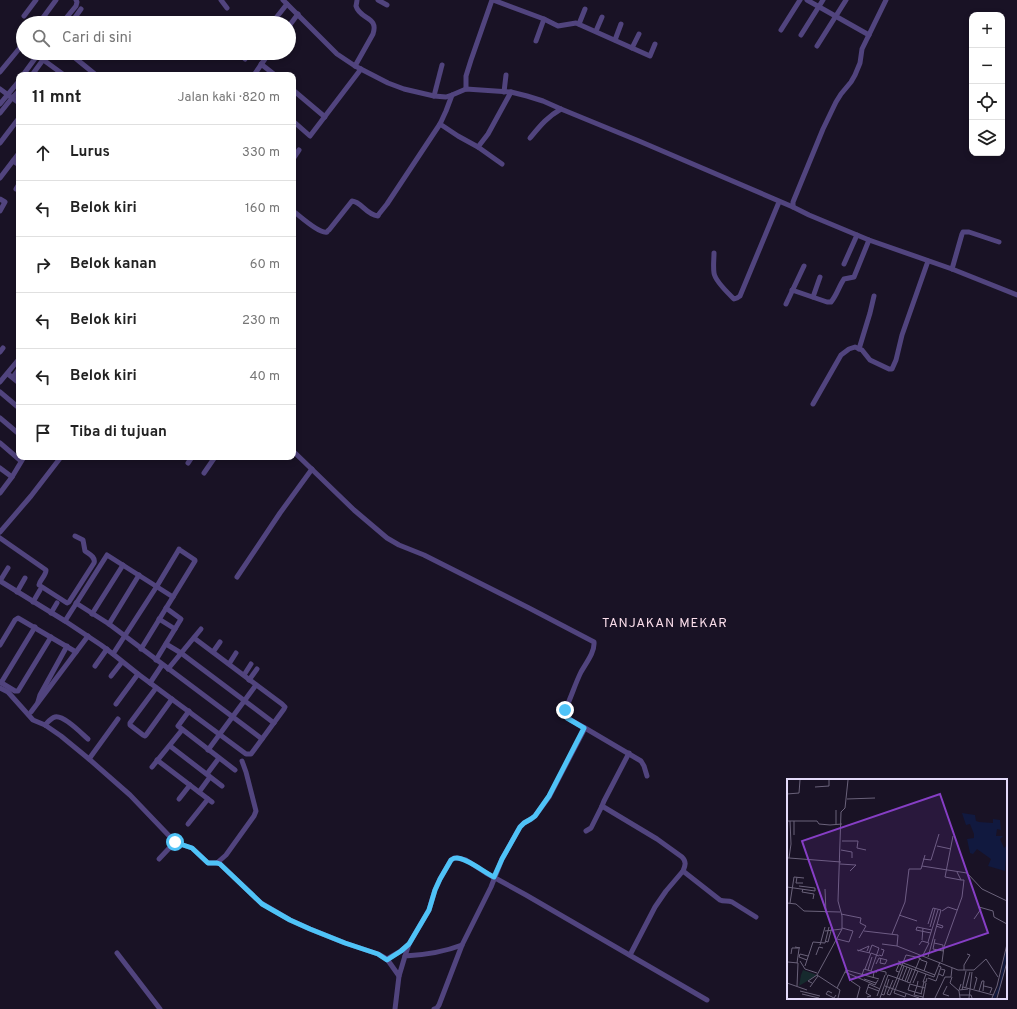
<!DOCTYPE html>
<html lang="id">
<head>
<meta charset="utf-8">
<style>
  body { margin:0; font-family:Overpass,sans-serif; background:#f2f2f2; color:#222 }
  .controls { position:absolute; right:12px; top:12px; display:grid; overflow:hidden; border-radius:8px; box-shadow:0 2px 6px #0003 }
  .controls button { width:36px; height:36px; display:grid; place-items:center; padding:0; border:0; border-bottom:1px solid #e0e0e0; background:#fff; color:#222; font:20px sans-serif }
  .stop { position:absolute; width:12px; height:12px; margin:-9px; border:3px solid #4fc3f7; border-radius:50%; background:#fff }
  .stop.end { background:#4fc3f7; border-color:#fff; box-shadow:0 1px 4px #0008 }
  .list { margin:0; padding:0; list-style:none }
  h2 { display:flex; justify-content:space-between; align-items:center; height:52px; margin:0; padding:0 16px; font-size:17px }
  h2 small { font-size:13px; font-weight:400; color:#767676 }
  .list li { display:grid; grid-template-columns:26px 1fr auto; gap:12px; align-items:center; box-sizing:border-box; height:56px; padding:0 16px; border-top:1px solid #e0e0e0 }
  .list b { display:block; font-size:15px; white-space:nowrap }
  .list em { font-size:13px; font-style:normal; color:#767676 }
  .icon { flex:none; width:22px; height:22px; fill:none; stroke:currentColor; stroke-width:2; stroke-linecap:round; stroke-linejoin:round }
  .map { position:relative; flex:none; width:1017px; height:1009px; overflow:hidden }
  .search { position:absolute; background:#fff; box-shadow:0 2px 6px #0003; left:16px; top:16px; width:280px; height:44px; display:flex; align-items:center; gap:10px; box-sizing:border-box; padding:0 14px; border-radius:22px; color:#767676; font-size:15px }
  .panel { position:absolute; background:#fff; box-shadow:0 2px 6px #0003; left:16px; top:72px; width:280px; height:388px; border-radius:8px }
  .map>svg:first-child { display:block }
  .lines { fill:none; stroke-linecap:round; stroke-linejoin:round }
  .minor { stroke:#51447e; stroke-width:5 }
  .route { stroke:#4fc3f7; stroke-width:5 }
  .labels { text-anchor:middle; stroke-width:3; stroke-linejoin:round; paint-order:stroke }
  .quarter-label { font-size:13px; letter-spacing:1px; fill:#faddea; stroke:#191225 }
  .inset-river { fill:none; stroke:#11193f; stroke-width:2 }
  .inset-road { fill:none; stroke:#6a627a; stroke-width:1 }
  .view { fill:#863ec5; fill-opacity:0.15; stroke:#863ec5; stroke-width:2 }
  .inset-edge { fill:none; stroke:#e4dbfa; stroke-width:2 }
</style>
</head>
<body>
<div class="map">
<svg width="1017" height="1009" viewBox="0 0 1017 1009">
  <rect width="100%" height="100%" fill="#191225"/>
  <g class="lines">
    <g class="minor">
      <polyline points="221,0 227,8"/>
      <polyline points="283,0 337,54 355,66 388,83 404,89 434,96 446,97 452,95 466,89 511,92 527,96 543,101 561,109 639,141 793,207 809,215 869,240 952,269 1017,295"/>
      <polyline points="378,0 387,5"/>
      <polyline points="493,0 544,19 558,26 576,23 650,56 655,44"/>
      <polyline points="807,0 869,35"/>
      <polyline points="24,16 36,0"/>
      <polyline points="39,23 56,0"/>
      <polyline points="62,23 76,6 77,2 76,0"/>
      <polyline points="71,23 81,9"/>
      <polyline points="272,23 287,4"/>
      <polyline points="579,24 585,9"/>
      <polyline points="289,26 298,14"/>
      <polyline points="781,30 800,0"/>
      <polyline points="596,31 602,17"/>
      <polyline points="801,35 823,0"/>
      <polyline points="615,40 621,24"/>
      <polyline points="536,41 544,19"/>
      <polyline points="817,46 846,0"/>
      <polyline points="632,48 639,34"/>
      <polyline points="69,53 96,75"/>
      <polyline points="38,56 64,75"/>
      <polyline points="245,59 249,53"/>
      <polyline points="261,64 275,75"/>
      <path d="M355 66 373 34C379 16 360 20 356 6 356 6 357 1 357 0"/>
      <polyline points="0,72 23,44"/>
      <polyline points="23,75 39,53"/>
      <polyline points="32,75 48,53"/>
      <polyline points="254,75 269,53"/>
      <polyline points="0,89 19,103"/>
      <polyline points="466,89 466,76 471,60 492,0"/>
      <polyline points="293,90 325,117"/>
      <polyline points="504,92 506,75"/>
      <polyline points="434,96 442,65"/>
      <polyline points="0,104 19,81"/>
      <polyline points="0,113 12,98 19,91"/>
      <polyline points="293,121 310,136 361,69"/>
      <polyline points="440,124 458,136 478,147 502,164"/>
      <path d="M530 138C540 126 547 117 561 109"/>
      <polyline points="0,143 19,118"/>
      <polyline points="478,147 488,134 511,92"/>
      <polyline points="293,159 299,150"/>
      <polyline points="13,161 19,165"/>
      <polyline points="0,178 19,153"/>
      <polyline points="16,189 19,184"/>
      <polyline points="0,199 5,202 0,211"/>
      <polyline points="793,207 793,202 823,129 836,102 841,94 851,82 855,75 860,63 862,49 886,0"/>
      <path d="M293 211C299 215 319 234 327 232 328 231 328 230 329 230L352 201C362 202 365 214 378 216L379 214 387 204 440 124 446 111 452 95"/>
      <path d="M714 253C714 259 713 266 714 273 715 281 728 293 734 299L737 298 740 296 779 202"/>
      <polyline points="844,264 857,235"/>
      <polyline points="952,269 962,234 963,232 969,232 999,242"/>
      <path d="M792 290 827 302H831C837 295 839 286 844 279L854 277 869 240"/>
      <polyline points="813,297 820,277"/>
      <polyline points="786,304 804,266"/>
      <polyline points="859,349 870,313 874,296"/>
      <polyline points="0,352 3,348"/>
      <polyline points="8,374 19,383"/>
      <polyline points="13,377 19,369"/>
      <polyline points="0,382 19,359"/>
      <polyline points="0,392 19,408"/>
      <polyline points="813,404 841,355 849,349 855,347 862,350 870,360 889,369 892,369 896,360 902,335 928,261"/>
      <polyline points="0,418 19,434"/>
      <polyline points="0,443 21,461"/>
      <path d="M293 451 354 510 387 538 399 545 424 555 529 608 594 642C595 652 586 663 581 672 575 684 571 698 565 710L564 715 567 718 585 728 641 761 644 766 647 776"/>
      <polyline points="188,463 192,457"/>
      <polyline points="0,468 12,477"/>
      <polyline points="204,473 215,457"/>
      <polyline points="0,493 12,477 24,457"/>
      <polyline points="0,532 31,496 61,457"/>
      <path d="M0 538 46 570C46 576 40 579 39 585L67 603 69 602 94 563C96 557 89 554 85 551L83 540 75 536"/>
      <polyline points="8,568 0,581 65,621 101,645 113,654 138,674 246,754 251,754 284,709 285,707 282,704 194,638"/>
      <polyline points="237,577 280,513 312,469"/>
      <polyline points="17,592 25,578"/>
      <polyline points="33,602 40,590"/>
      <polyline points="76,603 109,624 262,739"/>
      <polyline points="51,613 57,603"/>
      <polyline points="92,614 123,565"/>
      <polyline points="159,619 175,629"/>
      <polyline points="65,621 107,555 173,597"/>
      <polyline points="109,624 139,575"/>
      <polyline points="166,644 181,653 274,723"/>
      <polyline points="0,645 15,620 18,618 76,652"/>
      <polyline points="213,652 220,642"/>
      <polyline points="113,654 157,586 178,551 179,549 180,550 195,560 195,561 141,649"/>
      <polyline points="156,660 181,619 166,608"/>
      <polyline points="229,664 236,653"/>
      <polyline points="95,666 107,649"/>
      <polyline points="168,669 201,629"/>
      <polyline points="244,675 251,664"/>
      <polyline points="111,676 122,662"/>
      <polyline points="249,680 257,669"/>
      <polyline points="0,682 15,691 18,691 51,637"/>
      <polyline points="1,683 35,627"/>
      <polyline points="150,683 162,665"/>
      <path d="M0 688 8 692 33 720 45 725 61 736 89 759 130 795 175 842 180 844 192 848 208 863H217L220 864 261 903 290 920 310 929 345 943 378 954 387 959 399 976 405 956C424 955 444 952 462 945"/>
      <polyline points="156,688 130,723 130,725 143,735 145,736 146,735 172,699"/>
      <polyline points="38,702 40,695 67,646"/>
      <polyline points="116,704 138,674"/>
      <polyline points="189,711 178,726 235,770"/>
      <polyline points="31,712 88,636"/>
      <path d="M45 725C48 722 51 718 55 717 64 715 81 733 88 739"/>
      <polyline points="170,746 222,786"/>
      <polyline points="208,750 256,685"/>
      <path d="M629 753 604 801 602 806 657 839 682 857C687 862 685 866 683 871L720 900C724 902 728 900 732 902L756 917"/>
      <polyline points="89,759 118,719"/>
      <polyline points="157,760 212,802"/>
      <polyline points="152,767 182,730"/>
      <polyline points="207,774 219,758"/>
      <polyline points="199,792 210,777"/>
      <polyline points="179,799 190,785"/>
      <polyline points="188,824 208,799"/>
      <polyline points="586,831 591,828 602,806"/>
      <polyline points="159,859 175,842"/>
      <polyline points="217,863 226,855 254,816 256,811 246,772 242,761"/>
      <polyline points="117,953 160,1009"/>
      <polyline points="630,955 655,907 666,891 683,871"/>
      <polyline points="405,956 409,944 429,910 435,890 440,879 451,860 454,858 457,858 466,860 486,873 526,895 707,1000"/>
      <polyline points="387,959 401,951 408,945"/>
      <polyline points="395,1009 399,976"/>
      <polyline points="434,1009 437,1008 439,1005 462,945 491,887 502,859 520,827 524,823 531,819 535,816 549,797 585,728"/>
    </g>
  </g>
  <g class="lines">
    <path class="route" d="M175 842 180 844 192 848 208 863H217L220 864 262 904 290 920 310 929 345 943 378 954 387 960 401 951 409 944 429 910 435 890 440 879 451 860C454 858 454 858 457 858 467 858 485 873 494 877L502 859 520 827 524 823 531 819 535 816 549 796 584 728 567 718 564 715 565 710"/>
  </g>
  <g class="labels">
    <g class="quarter-label">
      <text x="665" y="627">TANJAKAN MEKAR</text>
    </g>
  </g>
  <g transform="translate(787 779)">
    <rect width="220" height="220" fill="#191225"/>
    <path d="M16 191 30 196 12 207 14 196Z" fill="#162a2e"/>
    <path d="M175 34 188 36 189 42 192 43 206 44V40L213 41 214 51 210 50 209 57H216L213 60 217 69 220 66 218 92 201 87 204 80 190 70 186 75 183 74 180 60 187 59V55L183 45 179 46Z" fill="#11193f"/>
    <path class="inset-river" d="M207 219 213 207 220 170"/>
    <path class="inset-road" d="M28 8 42 7V1M0 15 12 14 13 1M60 20 88 19M49 31V45M0 42H30L32 45 43 46 55 45M7 56V42M166 57 158 98 174 101M55 62H71L70 69 79 71M150 67 164 70M54 71 65 73V79M0 79H2L4 65 3 42M2 79 54 83M136 80 144 81 152 55M53 85 69 86 63 92M135 87 180 94 195 110 220 122M10 98 9 104H16M12 107 28 109V112M0 108 28 112M16 110 15 113 27 115 26 120M38 110 39 134M0 124 9 125 17 132 53 133M3 124 7 98 17 99M192 128 206 132 207 138 220 145M155 132 161 128 170 131M54 135 74 139 73 144 79 147 72 159M112 136 130 142M187 140 194 130M141 145 146 129 154 131 141 178M149 147 155 149 156 147 150 145M143 148 148 130M129 151 130 148 145 151M129 151 144 154M38 152 55 150M77 152 111 156 110 167 171 191H187L199 180 211 198M105 155 118 123 122 90H134L138 76M50 160 62 163 66 152 55 149M135 161 136 149M38 162 41 163 45 148M141 163 151 131M147 164 156 166V172L146 170 148 160M95 165 110 167M33 166 38 148M132 166 135 162 142 164 136 176M70 171 83 174M71 172 82 167 80 172M82 174 85 166 92 169 84 192M4 175 5 169H13L8 168M29 176 32 168 36 169M92 176 95 177 97 171 94 170M133 179 123 204 110 199 119 176 129 178 132 179H133L134 181 140 183 137 192M20 181 12 178 13 175 21 177M13 182 18 190 30 194M111 182 148 196M1 183 11 184 10 207M155 183 157 168 175 118 177 101H174L170 93M10 184 12 170M89 185 92 179 100 181 98 185 93 184 94 179M18 187 26 163 38 164 42 148M117 187 107 214 118 218 119 215M78 190 84 174 92 177M81 191 85 178M177 191V186L183 176 180 175M58 193 88 206 91 201M112 193 109 192 112 185 147 198 153 183M89 194 90 191 99 193V196M139 195 136 203H139L140 199M152 195 156 197 158 191 154 190M75 196 77 190 87 193 86 199M165 198 163 204 172 212 173 219M141 199 149 202 154 188 152 187M77 200 89 204M115 201 120 188M64 202 73 208 70 219M118 202 123 189M131 202 130 207 123 205 121 211 135 215M120 203 125 190M0 204 20 211M25 204 21 202 30 196M126 204 131 192M174 205 172 211 181 210M98 207 132 219M160 207 156 215 162 217M197 207 205 209 203 214M23 208 31 197M81 208 82 205 93 210M176 208 206 216M179 208 183 193M50 209 59 191 92 200M187 210 190 199 188 198M175 211 179 192M13 212 33 217M192 212 195 202H197L196 212M128 213 130 207 138 209M128 213 127 216 136 218M45 214 41 212 39 215 47 219 49 216M15 215 32 219M94 215 97 216 102 200M134 215 137 203M173 216H184L185 219M90 217 98 196M80 218 84 217 79 214 81 208 92 212M51 219 53 211 30 196 55 150V137L51 122 54 33 58 29 61 1M93 219 101 196 110 199 103 216 100 215 106 201M136 219 139 204M148 219 158 198H164L165 189M182 219 185 193M205 219 210 207 220 165M210 219 220 183"/>
    <path class="view" d="M153 15 201 154 63 201 15 62Z"/>
    <rect width="220" height="220" class="inset-edge"/>
  </g>
</svg>
<div class="controls">
<button>+</button>
<button>−</button>
<button><svg class="icon" aria-label="locate" viewBox="0 0 24 24"><circle cx="12" cy="12" r="6"/><path d="M12 2v4M12 18v4M2 12h4M18 12h4"/></svg></button>
<button><svg class="icon" aria-label="layers" viewBox="0 0 24 24"><path d="M12 4l9 5-9 5-9-5zM3 14l9 5 9-5"/></svg></button>
</div>
<div class="stop" style="left:175px;top:842px"></div>
<div class="stop end" style="left:565px;top:710px"></div>
<div class="search"><svg class="icon" aria-label="search" viewBox="0 0 24 24"><circle cx="10" cy="10" r="6"/><path d="M15 15l6 6"/></svg>Cari di sini</div>
<section class="panel">
<h2>11 mnt<small>Jalan kaki · 820 m</small></h2>
<ul class="list">
<li><svg class="icon" aria-label="ahead" viewBox="0 0 24 24"><path d="M12 20V5M6 11l6-6 6 6"/></svg><div><b>Lurus</b></div><em>330 m</em></li>
<li><svg class="icon" aria-label="left" viewBox="0 0 24 24"><path d="M17 20v-9H6M10 6l-5 5 5 5"/></svg><div><b>Belok kiri</b></div><em>160 m</em></li>
<li><svg class="icon" aria-label="right" viewBox="0 0 24 24"><path d="M7 20v-9h11M14 6l5 5-5 5"/></svg><div><b>Belok kanan</b></div><em>60 m</em></li>
<li><svg class="icon" aria-label="left" viewBox="0 0 24 24"><path d="M17 20v-9H6M10 6l-5 5 5 5"/></svg><div><b>Belok kiri</b></div><em>230 m</em></li>
<li><svg class="icon" aria-label="left" viewBox="0 0 24 24"><path d="M17 20v-9H6M10 6l-5 5 5 5"/></svg><div><b>Belok kiri</b></div><em>40 m</em></li>
<li><svg class="icon" aria-label="arrive" viewBox="0 0 24 24"><path d="M6 21V4h12l-3 4 3 4H6"/></svg><div><b>Tiba di tujuan</b></div></li>
</ul>
</section>
</div>
</body>
</html>
